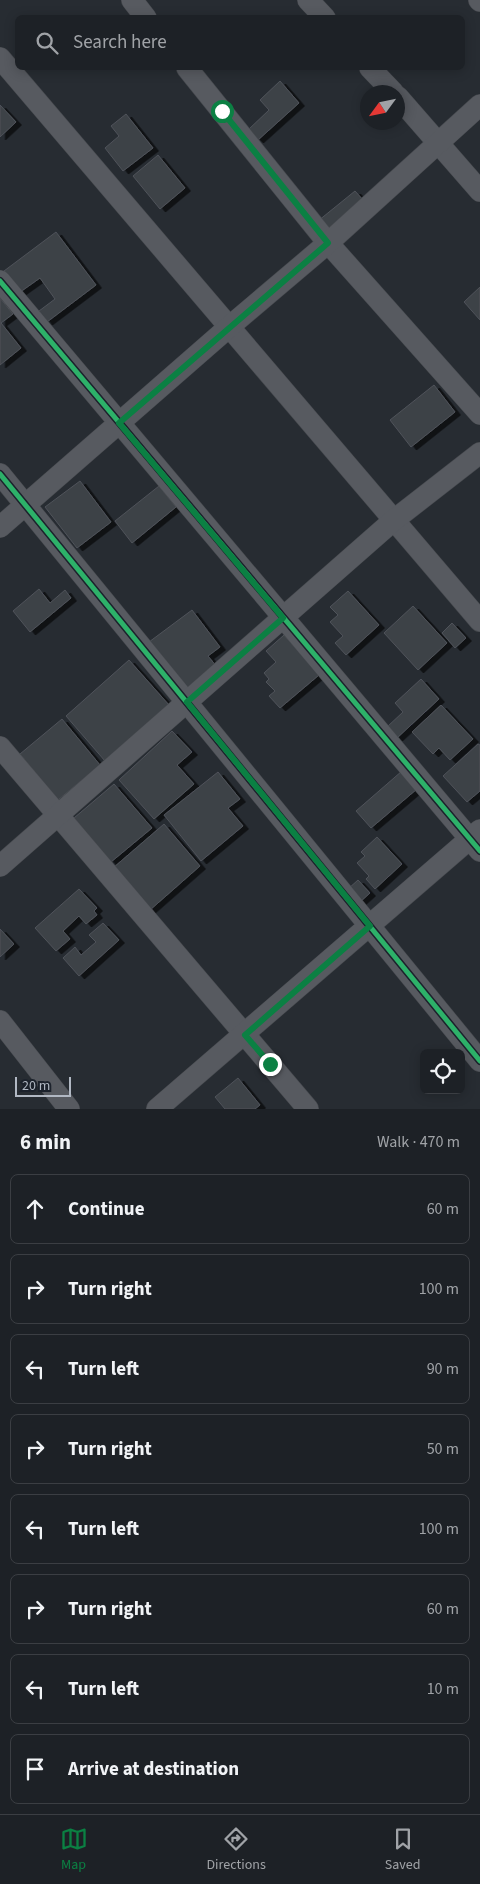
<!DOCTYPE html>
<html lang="en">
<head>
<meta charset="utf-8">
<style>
  body { margin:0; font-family:"Source Sans 3",sans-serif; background:#25292e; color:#f1f3f6 }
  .controls { position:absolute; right:15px; bottom:15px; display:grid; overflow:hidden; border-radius:8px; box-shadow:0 2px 12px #0003 }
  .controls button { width:45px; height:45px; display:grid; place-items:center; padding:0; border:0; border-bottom:1px solid #3b3e43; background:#1d2126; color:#f1f3f6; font:25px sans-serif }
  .compass { position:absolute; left:360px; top:85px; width:45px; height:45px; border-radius:50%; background:#1d2126; box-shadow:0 2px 12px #0003; rotate:237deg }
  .scale { position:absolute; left:15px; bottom:12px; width:56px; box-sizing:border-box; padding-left:5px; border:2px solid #b1b8c3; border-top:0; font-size:14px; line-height:18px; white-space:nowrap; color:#b1b8c3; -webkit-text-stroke:4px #1c222c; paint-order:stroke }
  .stop { position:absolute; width:15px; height:15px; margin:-11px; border:4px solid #0b8043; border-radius:50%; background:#fff }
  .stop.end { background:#0b8043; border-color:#fff; box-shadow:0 1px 5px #0008 }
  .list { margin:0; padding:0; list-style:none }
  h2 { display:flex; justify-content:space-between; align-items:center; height:65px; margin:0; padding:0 20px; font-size:21px }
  h2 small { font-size:16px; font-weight:400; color:#a0a3a7 }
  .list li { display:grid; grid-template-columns:32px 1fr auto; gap:15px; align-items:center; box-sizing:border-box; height:70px; margin:0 10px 10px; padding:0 10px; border:1px solid #3b3e43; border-radius:8px }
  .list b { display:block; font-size:19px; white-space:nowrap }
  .list em { font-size:16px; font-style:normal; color:#a0a3a7 }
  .icon { flex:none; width:28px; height:28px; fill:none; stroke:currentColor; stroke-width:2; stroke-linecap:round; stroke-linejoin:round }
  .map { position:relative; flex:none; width:480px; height:1109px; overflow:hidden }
  .search { position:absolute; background:#1d2126; box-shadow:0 2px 12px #0003; left:15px; right:15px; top:15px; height:55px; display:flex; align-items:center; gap:12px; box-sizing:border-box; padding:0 18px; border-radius:8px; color:#a0a3a7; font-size:19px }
  .sheet { height:705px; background:#1d2126 }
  nav { display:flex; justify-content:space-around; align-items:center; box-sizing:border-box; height:70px; border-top:1px solid #3b3e43; background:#1d2126; font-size:14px; color:#a0a3a7 }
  nav a { display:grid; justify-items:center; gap:2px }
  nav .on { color:#0b8043 }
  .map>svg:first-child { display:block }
  .building { fill:#3e4247; stroke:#4f535a; filter:url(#shadow) }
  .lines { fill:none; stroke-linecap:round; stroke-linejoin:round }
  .street-casing { stroke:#45484d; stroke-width:22 }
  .street { stroke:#575a60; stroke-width:21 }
  .cycleway-casing { stroke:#1c222c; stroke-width:8 }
  .cycleway { stroke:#2db169; stroke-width:5 }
  .route { stroke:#0b8043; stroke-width:6 }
</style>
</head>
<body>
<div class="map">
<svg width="480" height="1109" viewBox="0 0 480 1109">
  <defs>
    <filter id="shadow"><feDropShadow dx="5.5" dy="3" stdDeviation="0" flood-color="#0009"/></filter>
  </defs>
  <rect width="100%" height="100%" fill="#272c32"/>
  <g class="building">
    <polygon points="280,81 299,103 258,140 248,130 269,110 260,100"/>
    <polygon points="0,105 16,122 0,137"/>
    <polygon points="126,114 153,148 123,171 105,148 119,136 111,126"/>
    <polygon points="158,155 185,188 160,209 133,176"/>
    <polygon points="355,191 364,201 327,232 318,221"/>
    <polygon points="56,232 96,285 47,322 39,311 55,299 40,278 16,295 0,274"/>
    <polygon points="480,287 480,320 464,302"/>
    <polygon points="0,298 13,314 1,323 21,348 0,365"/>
    <polygon points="434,385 455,412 411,447 390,420"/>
    <polygon points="80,481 111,522 77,548 45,507"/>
    <polygon points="159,486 176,507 132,543 115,521"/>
    <polygon points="39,589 50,603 65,590 71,598 30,632 13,611"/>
    <polygon points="348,591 379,625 346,655 335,643 343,636 330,622 338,615 330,607"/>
    <polygon points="413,606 447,643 418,670 384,633"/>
    <polygon points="192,610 220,647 208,656 217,667 182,694 145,645"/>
    <polygon points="452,623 466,638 455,648 442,633"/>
    <polygon points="284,635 319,675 280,708 269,696 275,691 266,682 269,679 264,673 276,662 266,651"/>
    <polygon points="129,660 169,705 105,761 66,716"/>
    <polygon points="421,679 439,699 397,738 387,727 403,712 395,703"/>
    <polygon points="441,705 473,739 450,760 439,748 433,754 412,732"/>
    <polygon points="62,719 100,765 58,800 20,754"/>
    <polygon points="172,731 192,752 177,765 194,784 154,819 119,780"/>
    <polygon points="478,744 480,745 480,791 467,802 443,776"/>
    <polygon points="402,771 417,789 371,828 356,811"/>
    <polygon points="218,772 240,799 228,808 243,826 201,861 164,815"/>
    <polygon points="114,784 152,828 111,862 74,818"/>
    <polygon points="164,824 200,866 150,910 113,868"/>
    <polygon points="377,837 402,864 375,889 366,879 369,876 357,863 365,856 361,852"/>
    <polygon points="358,880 370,893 360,902 348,889"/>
    <polygon points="79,889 97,908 94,911 97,915 86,924 79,916 63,931 70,939 56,951 35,928"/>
    <polygon points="103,923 119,940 79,976 63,958 75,947 81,955 96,942 89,935"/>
    <polygon points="0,929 14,944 0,957"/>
    <polygon points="238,1078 260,1105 255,1109 225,1109 215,1097"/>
  </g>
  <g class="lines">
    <defs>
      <g id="street">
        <polyline points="132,0 146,18"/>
        <polyline points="308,0 325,18"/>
        <polyline points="479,0 480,1"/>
        <polyline points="0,58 480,621"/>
        <polyline points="187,68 328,243 480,414"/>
        <polyline points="370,68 393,92"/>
        <polyline points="398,97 480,191"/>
        <polyline points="0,281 480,851"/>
        <polyline points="0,474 480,1061"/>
        <polyline points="0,527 229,327 328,243 480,105"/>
        <polyline points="0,747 308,1109"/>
        <polyline points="0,866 394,520 480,453"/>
        <polyline points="0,1021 69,1109"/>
        <polyline points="157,1109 480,830"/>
      </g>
    </defs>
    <use href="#street" class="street-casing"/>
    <use href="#street" class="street"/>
    <defs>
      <g id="cycleway">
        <polyline points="0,281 480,851"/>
        <polyline points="0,474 480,1061"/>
      </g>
    </defs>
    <use href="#cycleway" class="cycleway-casing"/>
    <use href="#cycleway" class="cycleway"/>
  </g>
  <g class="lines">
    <polyline class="route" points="222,111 328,243 119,423 283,618 187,702 370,926 245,1035 270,1064"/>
  </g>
</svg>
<div class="controls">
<button><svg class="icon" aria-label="locate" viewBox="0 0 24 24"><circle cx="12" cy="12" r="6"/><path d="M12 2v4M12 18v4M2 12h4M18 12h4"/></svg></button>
</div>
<svg class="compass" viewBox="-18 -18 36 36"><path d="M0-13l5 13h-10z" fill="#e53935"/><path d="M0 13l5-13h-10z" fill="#a0a3a7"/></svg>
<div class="scale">20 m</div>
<div class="stop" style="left:222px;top:111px"></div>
<div class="stop end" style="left:270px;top:1064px"></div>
<div class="search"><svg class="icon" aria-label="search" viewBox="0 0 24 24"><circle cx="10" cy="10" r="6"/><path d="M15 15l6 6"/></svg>Search here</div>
</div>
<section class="sheet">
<h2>6 min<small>Walk · 470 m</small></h2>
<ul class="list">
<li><svg class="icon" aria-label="ahead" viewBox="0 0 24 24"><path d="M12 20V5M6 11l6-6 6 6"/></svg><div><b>Continue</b></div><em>60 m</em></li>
<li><svg class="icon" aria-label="right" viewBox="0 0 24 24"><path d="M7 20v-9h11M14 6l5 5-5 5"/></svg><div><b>Turn right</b></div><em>100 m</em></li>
<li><svg class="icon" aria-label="left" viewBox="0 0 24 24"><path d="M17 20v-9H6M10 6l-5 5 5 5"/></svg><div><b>Turn left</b></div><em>90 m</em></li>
<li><svg class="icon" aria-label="right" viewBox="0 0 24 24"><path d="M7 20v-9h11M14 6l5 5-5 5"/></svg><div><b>Turn right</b></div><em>50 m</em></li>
<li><svg class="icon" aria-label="left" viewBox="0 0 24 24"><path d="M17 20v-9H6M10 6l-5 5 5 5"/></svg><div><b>Turn left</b></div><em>100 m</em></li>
<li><svg class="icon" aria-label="right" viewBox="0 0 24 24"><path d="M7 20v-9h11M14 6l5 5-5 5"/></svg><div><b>Turn right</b></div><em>60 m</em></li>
<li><svg class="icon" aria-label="left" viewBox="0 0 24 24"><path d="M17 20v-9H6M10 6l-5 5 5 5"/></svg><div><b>Turn left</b></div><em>10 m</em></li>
<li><svg class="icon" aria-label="arrive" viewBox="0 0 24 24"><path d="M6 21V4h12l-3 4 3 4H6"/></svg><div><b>Arrive at destination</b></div></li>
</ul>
</section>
<nav>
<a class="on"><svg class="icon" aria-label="map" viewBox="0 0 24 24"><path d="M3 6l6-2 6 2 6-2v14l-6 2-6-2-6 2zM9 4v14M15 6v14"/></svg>Map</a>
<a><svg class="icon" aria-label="directions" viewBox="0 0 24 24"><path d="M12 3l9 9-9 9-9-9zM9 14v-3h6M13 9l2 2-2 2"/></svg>Directions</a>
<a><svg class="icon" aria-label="saved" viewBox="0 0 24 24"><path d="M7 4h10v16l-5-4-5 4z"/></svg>Saved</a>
</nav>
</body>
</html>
